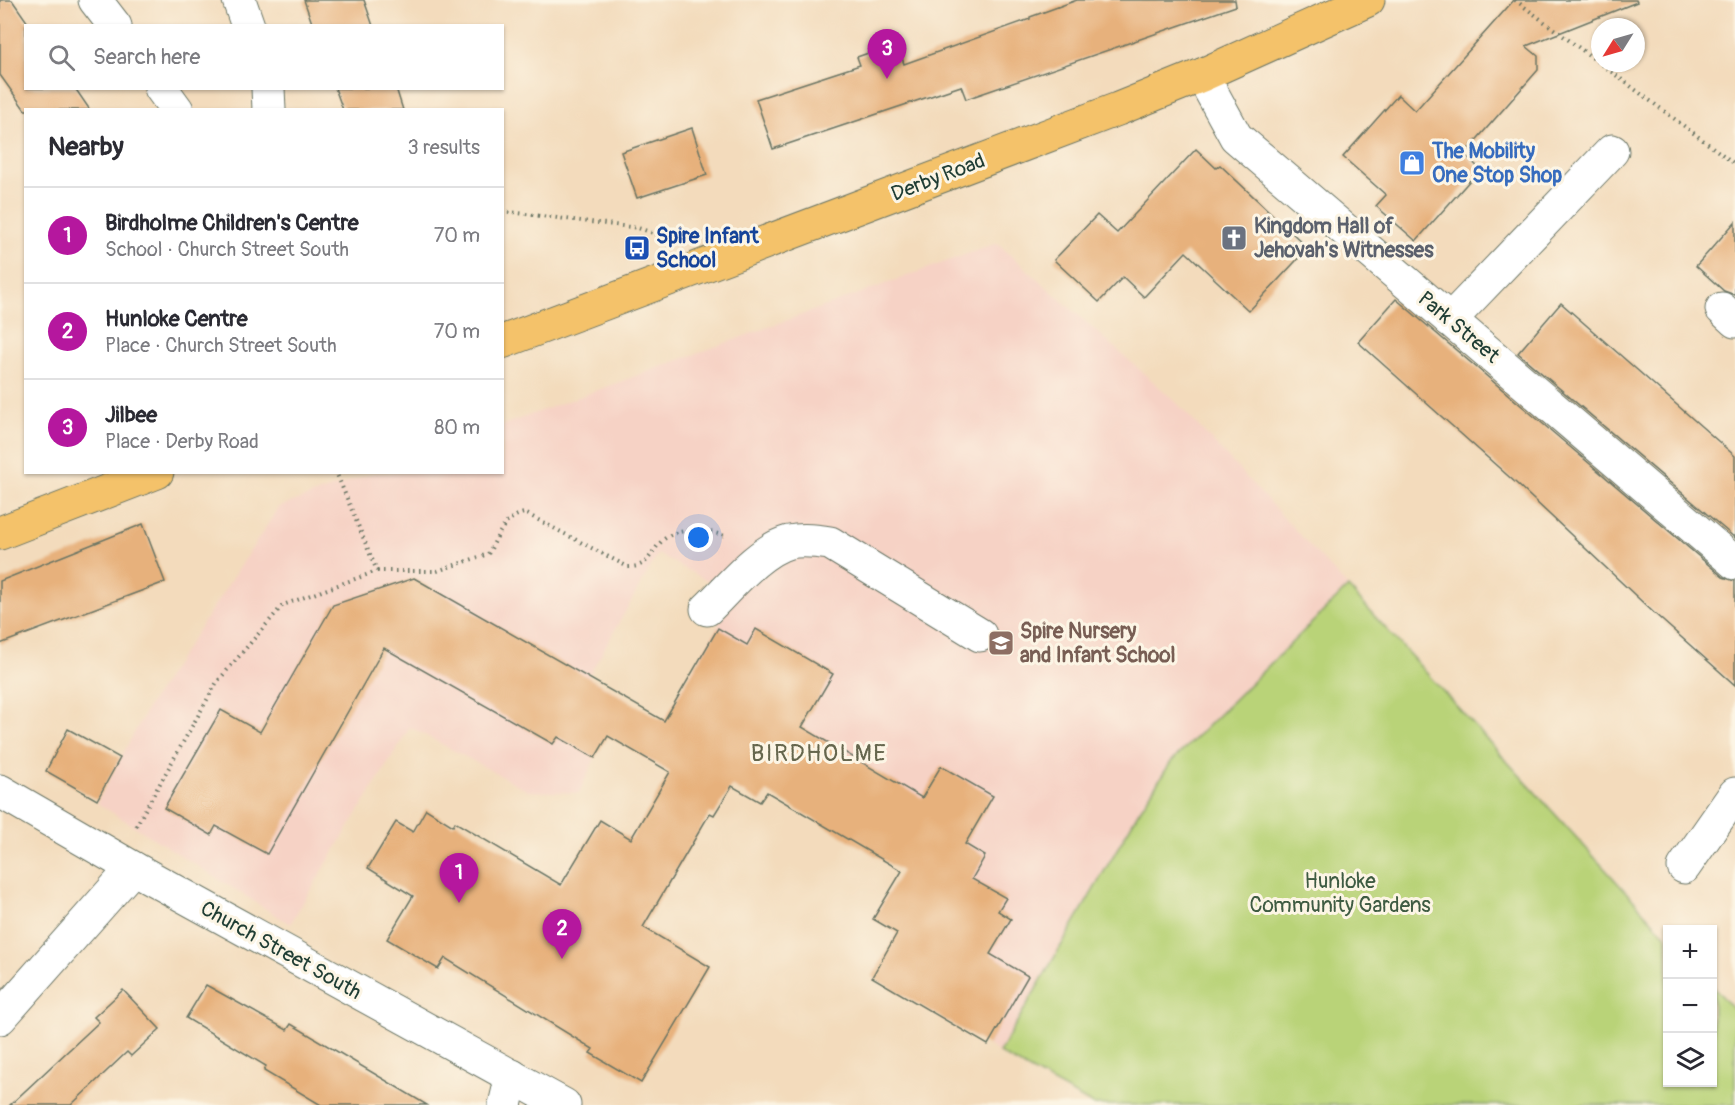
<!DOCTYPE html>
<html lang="en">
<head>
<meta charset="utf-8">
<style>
  body { margin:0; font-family:Pangolin,sans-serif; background:#f2f2f3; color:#2b2b33 }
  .controls { position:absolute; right:18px; bottom:18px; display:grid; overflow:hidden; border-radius:0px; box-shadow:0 2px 4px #0004 }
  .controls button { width:54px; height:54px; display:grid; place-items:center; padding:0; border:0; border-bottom:2px solid #e1e1e2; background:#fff; color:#2b2b33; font:30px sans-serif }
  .compass { position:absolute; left:1591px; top:18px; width:54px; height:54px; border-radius:50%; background:#fff; box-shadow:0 2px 4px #0004; rotate:233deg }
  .you { position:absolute; left:699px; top:538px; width:21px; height:21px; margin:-15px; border:4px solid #fff; border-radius:50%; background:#1a73e8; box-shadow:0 0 0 9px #1a73e833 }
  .badge { display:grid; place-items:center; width:39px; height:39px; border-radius:50%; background:#b5179e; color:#fff; font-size:20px; font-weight:700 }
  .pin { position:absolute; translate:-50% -50px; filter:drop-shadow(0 2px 3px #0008) }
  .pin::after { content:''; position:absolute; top:32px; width:21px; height:18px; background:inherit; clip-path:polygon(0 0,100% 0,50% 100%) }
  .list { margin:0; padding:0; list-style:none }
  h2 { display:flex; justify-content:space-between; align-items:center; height:78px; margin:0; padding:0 24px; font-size:26px }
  h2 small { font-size:20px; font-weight:400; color:#7c7c81 }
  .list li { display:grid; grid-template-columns:39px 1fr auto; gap:18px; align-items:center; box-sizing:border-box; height:96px; padding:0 24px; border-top:2px solid #e1e1e2 }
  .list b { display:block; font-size:22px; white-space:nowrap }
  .list p { margin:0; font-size:20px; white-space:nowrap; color:#7c7c81 }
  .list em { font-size:20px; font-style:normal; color:#7c7c81 }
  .icon { flex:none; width:33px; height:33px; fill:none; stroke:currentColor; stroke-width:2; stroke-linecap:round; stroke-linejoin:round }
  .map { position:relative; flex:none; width:1735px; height:1105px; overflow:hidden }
  .search { position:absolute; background:#fff; box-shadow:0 2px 4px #0004; left:24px; top:24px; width:480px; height:66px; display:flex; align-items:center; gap:15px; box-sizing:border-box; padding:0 21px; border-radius:0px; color:#7c7c81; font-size:22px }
  .panel { position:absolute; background:#fff; box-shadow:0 2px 4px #0004; left:24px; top:108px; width:480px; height:366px; border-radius:0px }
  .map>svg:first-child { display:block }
  .built { fill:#f6d2c5 }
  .green { fill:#b9d378; stroke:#6c8856; stroke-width:1.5 }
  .building { fill:#e7b17c }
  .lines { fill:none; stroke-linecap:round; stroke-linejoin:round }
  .minor-casing { stroke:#697464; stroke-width:35 }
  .highway-casing { stroke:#697464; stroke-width:35 }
  .path { stroke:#697464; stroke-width:4; stroke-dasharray:1.5 4.5; stroke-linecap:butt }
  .minor { stroke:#fff; stroke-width:33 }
  .highway { stroke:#f4c26a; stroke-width:33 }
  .labels { text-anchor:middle; stroke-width:6; stroke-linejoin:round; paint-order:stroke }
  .shop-label { font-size:21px; font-weight:bold; fill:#366cbe; stroke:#fcf5e5; text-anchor:start }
  .street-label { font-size:21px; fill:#1f3d34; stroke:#fcf5e5 }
  .worship-label { font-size:21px; font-weight:bold; fill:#5b616d; stroke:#fcf5e5; text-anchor:start }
  .transit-label { font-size:21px; font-weight:bold; fill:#164399; stroke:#fcf5e5; text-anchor:start }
  .education-label { font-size:21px; font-weight:bold; fill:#785e54; stroke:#fcf5e5; text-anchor:start }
  .park-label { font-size:21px; fill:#3e5b42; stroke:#fcf5e5 }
  .quarter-label { font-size:24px; letter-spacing:1.5px; fill:#65664d; stroke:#fcf5e5 }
</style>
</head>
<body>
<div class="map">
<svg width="1735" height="1105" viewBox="0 0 1735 1105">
  <rect width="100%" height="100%" fill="#fcf5e5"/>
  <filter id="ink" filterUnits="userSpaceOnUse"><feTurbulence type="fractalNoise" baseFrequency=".0167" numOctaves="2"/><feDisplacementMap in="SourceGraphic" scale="12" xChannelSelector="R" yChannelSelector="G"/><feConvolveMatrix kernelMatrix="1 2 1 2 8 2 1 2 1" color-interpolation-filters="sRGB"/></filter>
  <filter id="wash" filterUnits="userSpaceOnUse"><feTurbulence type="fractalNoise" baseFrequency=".008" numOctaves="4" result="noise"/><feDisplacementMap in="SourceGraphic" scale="24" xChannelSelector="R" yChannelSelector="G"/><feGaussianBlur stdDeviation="1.35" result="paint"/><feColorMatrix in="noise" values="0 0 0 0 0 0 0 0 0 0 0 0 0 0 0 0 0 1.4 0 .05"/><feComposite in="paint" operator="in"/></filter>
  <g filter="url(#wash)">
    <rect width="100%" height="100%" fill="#f3dbbc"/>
    <polygon class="built" points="997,243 1176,402 1348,587 1171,762 1138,813 999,1053 988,1045 872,977 897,933 873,919 892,887 915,901 925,885 770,787 760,802 732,786 714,815 663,785 670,772 643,757 735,596 658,554 588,677 628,700 595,758 579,793 529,791 410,727 290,924 97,803 149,705 279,507 373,473 502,472 503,425"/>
    <polygon class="green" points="1348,587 1667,937 1668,1082 1712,1082 1713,986 1735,1011 1735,1105 1093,1105 999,1053 1138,813 1171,762"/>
    <g id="blocks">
      <g class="building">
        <polygon points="0,0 12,0 30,26 26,26 26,88 75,88 90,110 25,110 0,75"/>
        <polygon points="304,0 364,0 373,26 313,26"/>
        <polygon points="1077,0 1235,0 1236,6 966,99 961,86 773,149 756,99 860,65 857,57 897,43 904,64 1030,19 1030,17"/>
        <polygon points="1514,0 1636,0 1637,2 1526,46 1538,56 1538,70 1464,154 1480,169 1416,241 1376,206 1386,195 1343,157 1398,95 1415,111"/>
        <polygon points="335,88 396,88 403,110 343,110"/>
        <polygon points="692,128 707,175 637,198 621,152"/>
        <polygon points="1196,149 1216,168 1220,165 1308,248 1249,311 1186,252 1144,297 1123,277 1099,302 1054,260 1097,215 1117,233"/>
        <polygon points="1735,222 1735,295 1724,291 1696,266"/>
        <polygon points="1396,299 1723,577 1735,581 1735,685 1654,613 1516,483 1358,342"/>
        <polygon points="1561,303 1735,456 1735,538 1518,353"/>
        <polygon points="143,524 165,582 0,644 0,581"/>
        <polygon points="414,578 664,721 718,628 747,645 756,629 833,674 802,727 922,798 941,766 993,796 965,844 985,856 972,879 1006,898 998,911 1011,919 990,954 1028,976 988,1045 872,977 897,933 873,919 902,871 767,792 760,802 732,786 714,815 710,813 643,927 710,967 641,1083 590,1053 593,1049 445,958 438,969 387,939 413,896 368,868 396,822 413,832 426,809 453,826 455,822 561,885 600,820 631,839 670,772 608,736 595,758 558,737 553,744 384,648 267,854 216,826 211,835 164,808 221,710 260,732 333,605"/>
        <polygon points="68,729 120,758 97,800 46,771"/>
        <polygon points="206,985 287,1030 291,1024 427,1105 321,1105 264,1071 266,1066 186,1018"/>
        <polygon points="123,990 160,1029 131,1056 127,1052 71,1105 10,1105 99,1022 94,1017"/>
      </g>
    </g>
  </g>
  <g filter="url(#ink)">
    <use href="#blocks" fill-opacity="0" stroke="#697464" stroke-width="1.5"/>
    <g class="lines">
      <defs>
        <g id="minor">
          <polyline points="95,0 115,26"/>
          <polyline points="239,0 248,26"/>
          <polyline points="1202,75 1236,137 1735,563"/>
          <polyline points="161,88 177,110"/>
          <polyline points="268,88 269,110"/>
          <polyline points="1722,309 1735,321"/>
          <polyline points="1450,320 1612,151"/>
          <path d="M707 609C729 588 759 550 789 542 803 539 817 541 830 543L980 635"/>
          <polyline points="0,791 133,868 564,1105"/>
          <polyline points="1684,867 1735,794"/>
          <polyline points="0,1018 133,868"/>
          <polyline points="505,1105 512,1076"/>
        </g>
        <g id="highway">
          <polyline points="502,342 1118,109 1202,75 1368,0"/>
          <polyline points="0,533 157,472"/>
        </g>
      </defs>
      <use href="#minor" class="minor-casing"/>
      <use href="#highway" class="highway-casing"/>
      <g class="path">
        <polyline points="1515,0 1735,164"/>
        <polyline points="502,211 638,228 665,237"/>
        <path d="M377 571H437L488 554C498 537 504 516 525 513L628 567C650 567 649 553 663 540 679 526 707 530 725 536"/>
        <polyline points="136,826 217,682 283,605 377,571 336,472"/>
      </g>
      <use href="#minor" class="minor"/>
      <use href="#highway" class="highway"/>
    </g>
  </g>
  <defs>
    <symbol id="shop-square" viewBox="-11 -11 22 22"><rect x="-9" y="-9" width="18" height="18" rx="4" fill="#3f7fe0" stroke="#fcf5e5"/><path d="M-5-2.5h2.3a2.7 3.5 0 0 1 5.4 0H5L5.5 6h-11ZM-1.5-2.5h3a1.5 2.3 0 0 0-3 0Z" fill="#fff"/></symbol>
    <symbol id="church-square" viewBox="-11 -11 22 22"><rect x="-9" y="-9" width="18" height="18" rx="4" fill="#6b7280" stroke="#fcf5e5"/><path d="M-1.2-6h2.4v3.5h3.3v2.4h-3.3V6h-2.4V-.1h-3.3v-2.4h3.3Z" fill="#fff"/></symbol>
    <symbol id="bus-square" viewBox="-11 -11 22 22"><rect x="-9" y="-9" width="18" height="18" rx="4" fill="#1a4fb4" stroke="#fcf5e5"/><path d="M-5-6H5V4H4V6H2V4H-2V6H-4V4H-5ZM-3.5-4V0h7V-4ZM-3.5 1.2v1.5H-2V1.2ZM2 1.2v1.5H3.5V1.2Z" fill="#fff"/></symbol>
    <symbol id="school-square" viewBox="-11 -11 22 22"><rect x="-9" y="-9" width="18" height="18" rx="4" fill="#8d6e63" stroke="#fcf5e5"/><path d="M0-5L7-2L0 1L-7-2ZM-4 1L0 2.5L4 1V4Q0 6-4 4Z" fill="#fff"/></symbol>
  </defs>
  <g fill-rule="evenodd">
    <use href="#shop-square" x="1397" y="148" width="30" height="30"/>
    <use href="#church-square" x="1219" y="223" width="30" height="30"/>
    <use href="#bus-square" x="622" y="233" width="30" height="30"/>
    <use href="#school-square" x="986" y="628" width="30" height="30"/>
  </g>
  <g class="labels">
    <g class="shop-label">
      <text x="1432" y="158">The Mobility<tspan x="1432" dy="24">One Stop Shop</tspan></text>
    </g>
    <g class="street-label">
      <text transform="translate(938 177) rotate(-21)" y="7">Derby Road</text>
      <text transform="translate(1459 327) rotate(40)" y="7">Park Street</text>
      <text transform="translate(281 950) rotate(29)" y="7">Church Street South</text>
    </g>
    <g class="worship-label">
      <text x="1254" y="233">Kingdom Hall of<tspan x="1254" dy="24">Jehovah's Witnesses</tspan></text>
    </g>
    <g class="transit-label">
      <text x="656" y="243">Spire Infant<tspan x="656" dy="24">School</tspan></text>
    </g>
    <g class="education-label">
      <text x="1020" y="638">Spire Nursery<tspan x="1020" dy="24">and Infant School</tspan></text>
    </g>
    <g class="park-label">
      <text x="1340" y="888">Hunloke<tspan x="1340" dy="24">Community Gardens</tspan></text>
    </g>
    <g class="quarter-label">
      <text x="819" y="761">BIRDHOLME</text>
    </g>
  </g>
</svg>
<div class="controls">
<button>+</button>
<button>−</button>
<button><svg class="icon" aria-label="layers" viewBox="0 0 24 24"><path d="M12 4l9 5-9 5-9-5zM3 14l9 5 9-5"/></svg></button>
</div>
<svg class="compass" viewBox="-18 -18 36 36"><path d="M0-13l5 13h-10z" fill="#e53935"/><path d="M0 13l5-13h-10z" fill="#7c7c81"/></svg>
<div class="you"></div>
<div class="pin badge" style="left:459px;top:903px">1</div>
<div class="pin badge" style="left:562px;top:959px">2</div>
<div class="pin badge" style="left:887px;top:79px">3</div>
<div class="search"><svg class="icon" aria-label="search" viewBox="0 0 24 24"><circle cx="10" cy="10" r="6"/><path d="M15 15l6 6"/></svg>Search here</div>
<section class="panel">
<h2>Nearby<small>3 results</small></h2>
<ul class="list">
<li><span class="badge">1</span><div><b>Birdholme Children's Centre</b><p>School · Church Street South</p></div><em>70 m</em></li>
<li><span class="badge">2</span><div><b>Hunloke Centre</b><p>Place · Church Street South</p></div><em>70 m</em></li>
<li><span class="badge">3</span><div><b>Jilbee</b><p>Place · Derby Road</p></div><em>80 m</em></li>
</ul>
</section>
</div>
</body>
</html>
